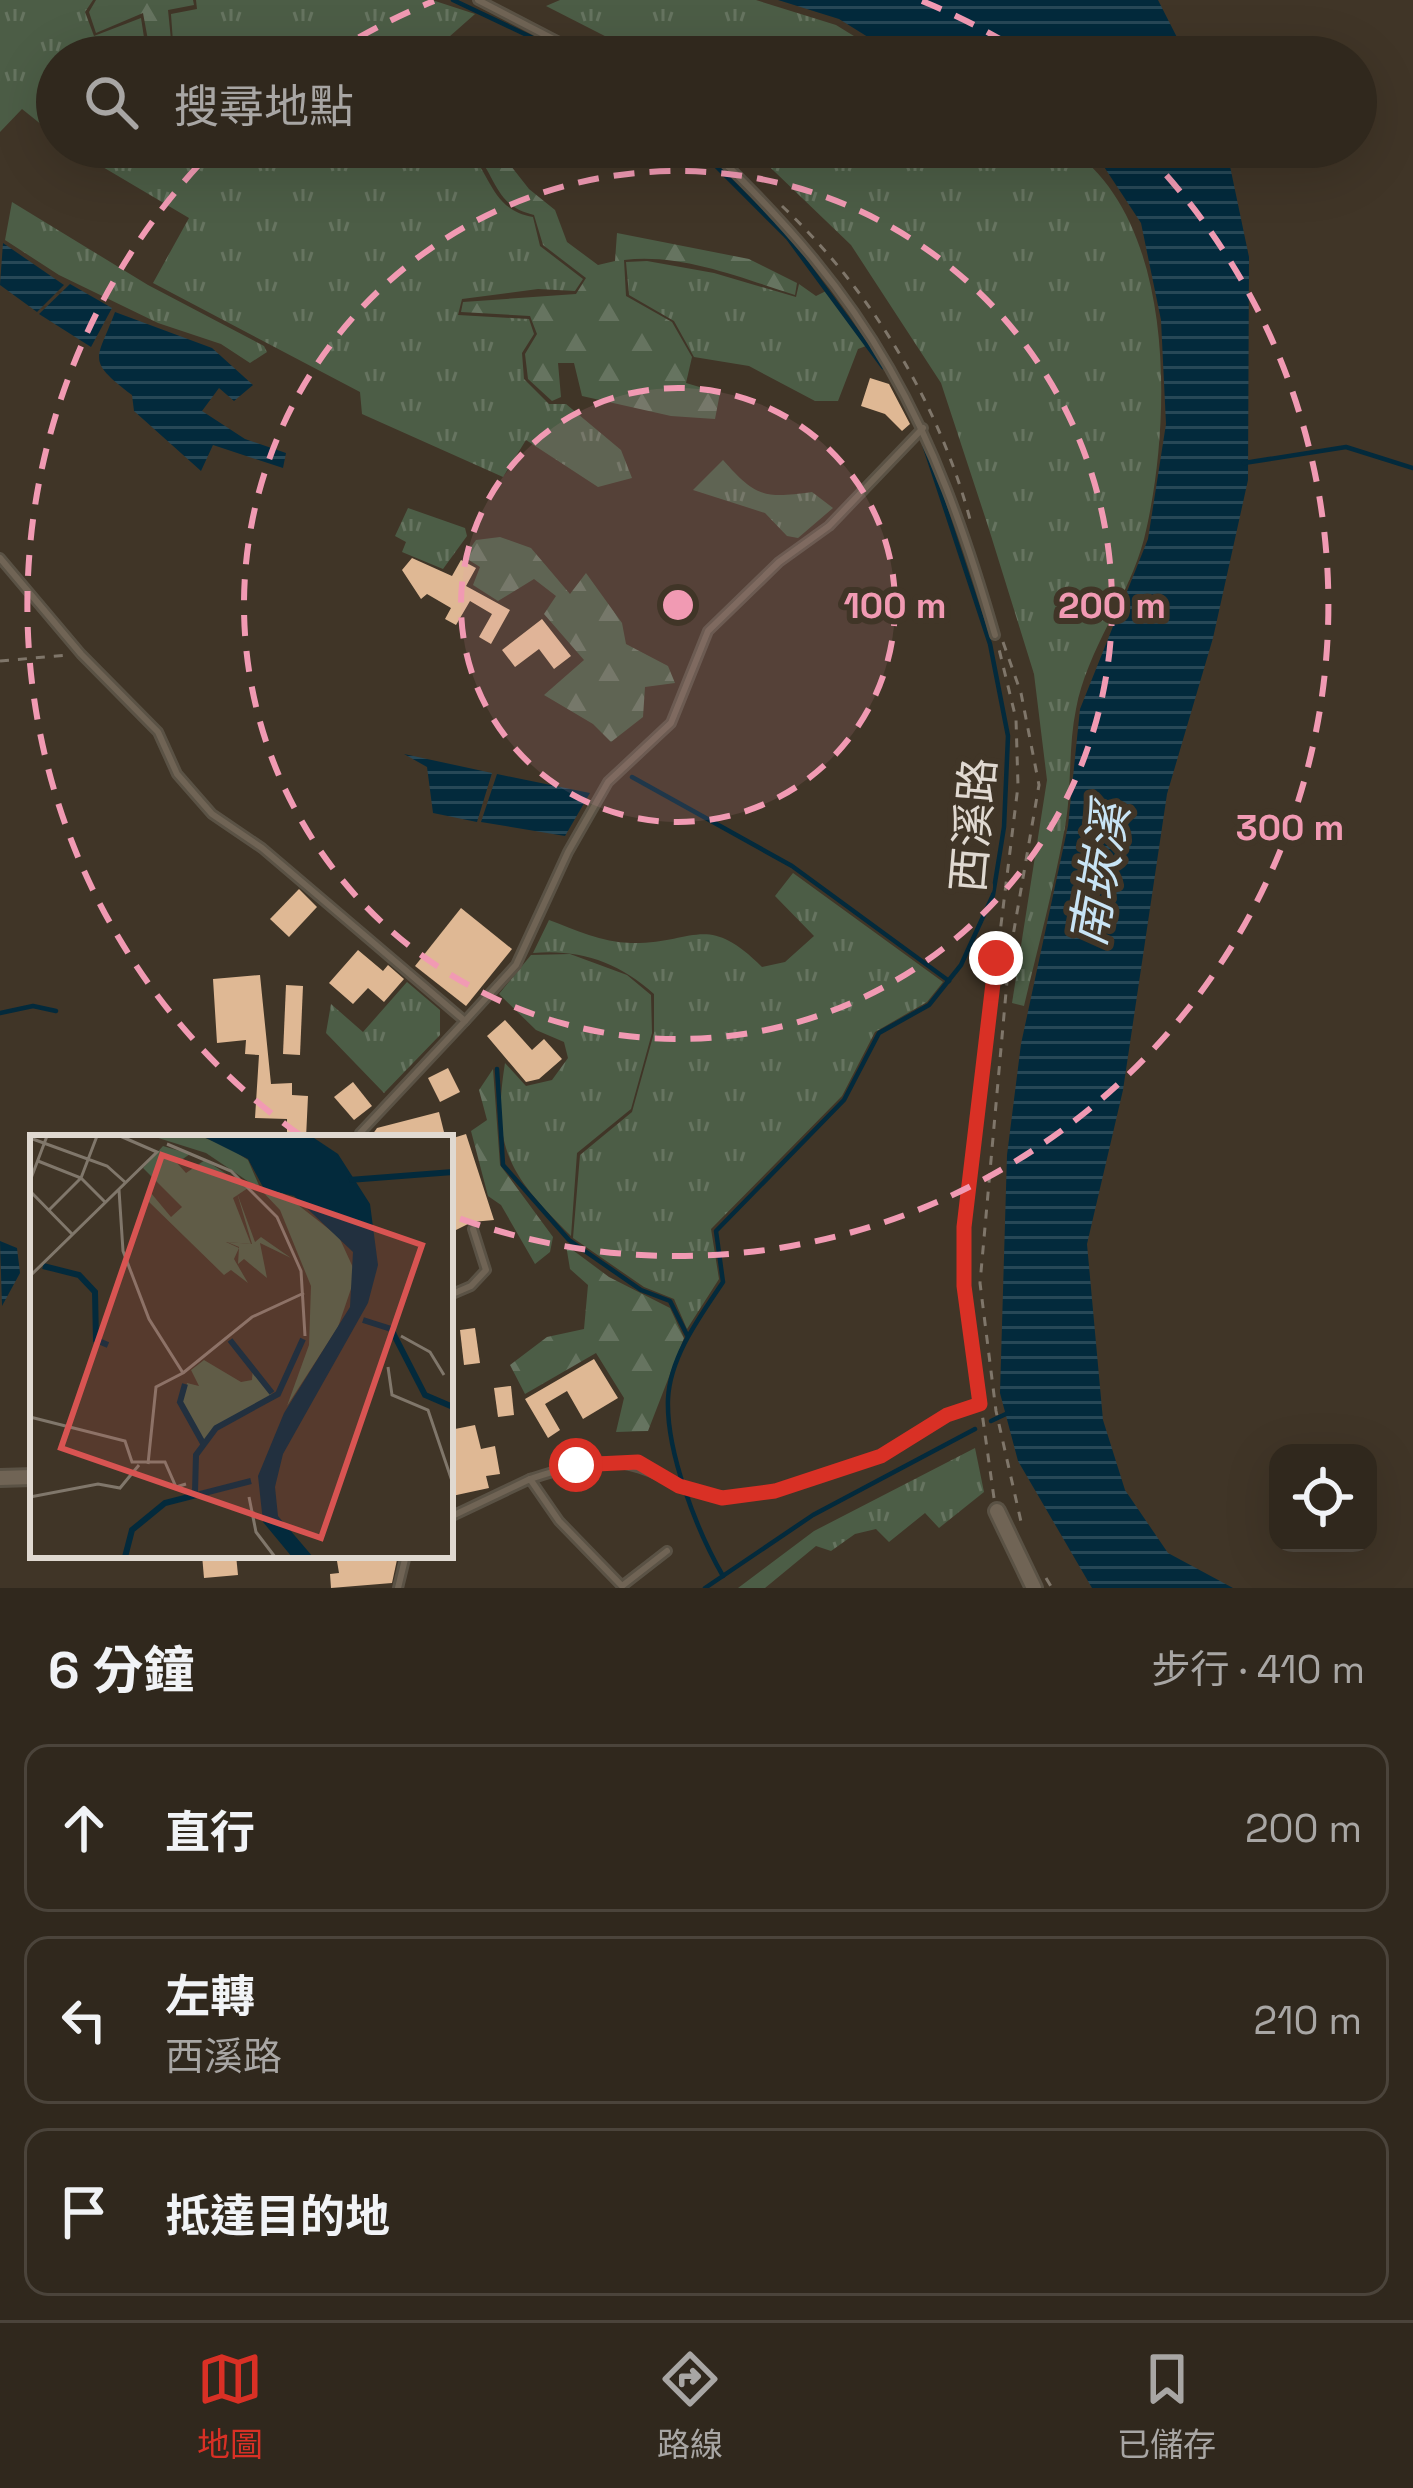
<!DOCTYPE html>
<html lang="zh-TW">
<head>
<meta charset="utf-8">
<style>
  body { margin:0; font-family:"Space Grotesk","Noto Sans TC",sans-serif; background:#383026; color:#f1f3f6 }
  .controls { position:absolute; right:36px; bottom:36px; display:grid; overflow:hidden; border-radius:24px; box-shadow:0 12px 48px #0002 }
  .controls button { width:108px; height:108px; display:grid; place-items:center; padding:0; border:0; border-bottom:3px solid #4b443b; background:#30281d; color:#f1f3f6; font:60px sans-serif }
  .stop { position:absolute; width:36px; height:36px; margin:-27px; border:9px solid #d93025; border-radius:50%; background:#fff }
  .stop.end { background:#d93025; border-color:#fff; box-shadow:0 3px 12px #0008 }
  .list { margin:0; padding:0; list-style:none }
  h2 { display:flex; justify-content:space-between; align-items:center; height:156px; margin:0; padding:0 48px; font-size:51px }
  h2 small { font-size:39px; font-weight:400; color:#a8a6a4 }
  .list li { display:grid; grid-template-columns:78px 1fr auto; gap:36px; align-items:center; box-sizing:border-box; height:168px; margin:0 24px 24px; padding:0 24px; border:3px solid #4b443b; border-radius:24px }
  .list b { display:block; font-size:45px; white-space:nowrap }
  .list p { margin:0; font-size:39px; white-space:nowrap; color:#a8a6a4 }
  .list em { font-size:39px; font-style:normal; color:#a8a6a4 }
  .icon { flex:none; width:66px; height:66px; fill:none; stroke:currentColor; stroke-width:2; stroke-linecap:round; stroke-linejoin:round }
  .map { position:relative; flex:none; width:1413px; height:1588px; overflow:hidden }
  .search { position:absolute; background:#30281d; box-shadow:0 12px 48px #0002; left:36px; right:36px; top:36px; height:132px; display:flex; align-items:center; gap:30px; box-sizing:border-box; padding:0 42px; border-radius:66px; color:#a8a6a4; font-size:45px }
  .sheet { height:732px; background:#30281d }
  nav { display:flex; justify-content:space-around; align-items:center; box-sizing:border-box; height:168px; border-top:3px solid #4b443b; background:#30281d; font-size:33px; color:#a8a6a4 }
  nav a { display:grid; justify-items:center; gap:6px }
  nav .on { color:#d93025 }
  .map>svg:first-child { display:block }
  .grass { fill:url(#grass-tufts) }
  .forest { fill:url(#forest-firs) }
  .water { fill:url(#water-rules) }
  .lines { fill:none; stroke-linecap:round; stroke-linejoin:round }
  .stream { stroke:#032a3c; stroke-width:4.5 }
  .building { fill:#dfb894 }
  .service-casing { stroke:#5a5245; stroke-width:12 }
  .minor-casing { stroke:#5a5245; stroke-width:20 }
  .path { stroke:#7f766a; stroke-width:3; stroke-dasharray:9 9; stroke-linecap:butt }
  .service { stroke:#706455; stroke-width:6 }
  .minor { stroke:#706455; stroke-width:14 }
  .route { stroke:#d93025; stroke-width:15 }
  .ring { fill:none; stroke:#f19ab3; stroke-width:6; stroke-dasharray:21 15 }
  .labels { text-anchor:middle; stroke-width:12; stroke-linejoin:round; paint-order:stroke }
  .street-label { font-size:45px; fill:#e0d9d1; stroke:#403527 }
  .water-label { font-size:48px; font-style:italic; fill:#c8e4f5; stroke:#403527 }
  .inset-river { fill:none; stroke:#032a3c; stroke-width:6 }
  .inset-road { fill:none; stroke:#80776b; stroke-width:3 }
  .view { fill:#d85452; fill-opacity:0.15; stroke:#d85452; stroke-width:6 }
  .inset-edge { fill:none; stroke:#e0d9d1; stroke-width:6 }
  .centre { fill:#f19ab3; stroke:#403527; stroke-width:6 }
  .ring-label { font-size:36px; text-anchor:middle; font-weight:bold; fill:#f19ab3; stroke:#403527; stroke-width:12; stroke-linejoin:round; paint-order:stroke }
</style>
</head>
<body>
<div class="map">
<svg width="1413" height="1588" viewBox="0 0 1413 1588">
  <defs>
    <pattern id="grass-tufts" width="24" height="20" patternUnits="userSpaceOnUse" patternTransform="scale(3)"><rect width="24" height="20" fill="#4c5d46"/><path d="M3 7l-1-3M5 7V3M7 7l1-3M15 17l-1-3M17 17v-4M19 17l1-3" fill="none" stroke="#667460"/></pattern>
    <pattern id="forest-firs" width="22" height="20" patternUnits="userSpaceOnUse" patternTransform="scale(3)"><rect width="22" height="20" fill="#4c5d46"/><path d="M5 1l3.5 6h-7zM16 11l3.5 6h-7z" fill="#667460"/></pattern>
    <pattern id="water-rules" width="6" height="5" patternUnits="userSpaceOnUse" patternTransform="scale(3)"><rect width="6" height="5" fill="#032a3c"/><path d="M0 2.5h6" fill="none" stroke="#274857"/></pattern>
  </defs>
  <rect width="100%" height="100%" fill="#403527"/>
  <g class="grass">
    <polygon points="0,0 93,0 85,12 94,36 141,18 145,44 173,42 171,14 197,9 196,0 432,0 475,14 432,52 416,57 57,57 57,137 22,109 0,132"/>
    <polygon points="560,0 756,0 836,25 888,57 646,57 546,6"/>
    <path d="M69 147H464C492 172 490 210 533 217L540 246 583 279 575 291 538 289 462 299 458 315 529 319 534 334 522 353 524 379 549 404H566L621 450 632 478 598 487 526 440 503 477 362 414 360 392 153 283 189 218Z"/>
    <path d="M749 147H1067C1178 219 1172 425 1144 539 1129 597 1087 650 1076 709 1068 748 1072 789 1065 827 1054 887 1038 947 1024 1006L1012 1003 1047 780 1034 674 988 526 941 383 851 245Z"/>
    <polygon points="12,202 148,285 264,346 267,352 250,363 221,344 158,323 59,275 5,240"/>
    <polygon points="647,261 714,273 796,297 799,284 816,296 828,290 866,346 858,349 838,401 815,401 749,366 694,357 674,321 629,295 626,262"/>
    <path d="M723 460C755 496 763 499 812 492L833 508 798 538 787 536 765 513 693 490Z"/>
    <polygon points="408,508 465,528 467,536 443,569 402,552 406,542 395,536"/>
    <path d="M793 873 943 982 927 1002 875 1032 842 1096 711 1229 719 1279 687 1329 674 1299 644 1287 573 1238 580 1155 632 1112 654 1033V994C618 962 580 949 533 953L549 920C576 930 601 942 631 943 695 944 706 911 762 967L785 962 814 936 775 896Z"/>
    <path d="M570 954 627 975 651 995 652 1033 631 1109 577 1153 571 1236C511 1176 491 1150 505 1063L526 1086 552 1080 568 1058 564 1042 536 1030 499 994 531 955Z"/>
    <polygon points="407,982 440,1010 440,1035 384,1093 326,1033 331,1004 363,1032"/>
    <polygon points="975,1448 984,1492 939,1528 925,1513 889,1542 876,1529 855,1534 831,1551 816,1546 765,1588 738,1588 814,1531"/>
  </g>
  <g class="forest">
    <polygon points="96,0 193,0 194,5 168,10 171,40 148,40 143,13 96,33 89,12"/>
    <path d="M469 147H496L529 189 555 210 567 242 598 265 615 261 617 233 749 259 797 283 795 295C741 278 681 253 624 260L626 296 672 322 692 357 686 383 720 393 715 419 671 416 582 396 574 363H558L561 397 552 401 528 379 525 354 537 334 530 316 461 312 463 302 576 294 586 278 543 245 534 215C492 206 497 171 469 147Z"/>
    <polygon points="500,537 531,548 570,594 586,573 622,623 626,644 668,666 675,683 645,687 643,717 611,742 593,724 544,695 584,660 544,614 556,596 534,579 498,601 473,585 480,567 464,557 476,540"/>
    <polygon points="493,1069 500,1165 553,1237 550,1252 535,1264 501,1205 488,1196 471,1131 487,1120 479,1090"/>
    <polygon points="566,1245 609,1277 670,1308 684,1338 648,1431 616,1432 624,1398 596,1353 525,1394 510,1365 547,1337 584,1329 588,1285 570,1269"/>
  </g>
  <g class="water">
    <polygon points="778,0 1158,0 1187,57 900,57 839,19"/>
    <polygon points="1091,147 1226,147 1249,257 1248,480 1213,638 1167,794 1123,1090 1087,1244 1103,1420 1125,1490 1168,1553 1233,1588 1092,1588 1018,1461 1000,1393 1007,1155 1021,1044 1068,826 1080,709 1148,539 1166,424 1161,320 1141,223"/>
    <polygon points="3,243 64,285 37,312 0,285"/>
    <polygon points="70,284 112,308 91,347 39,314"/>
    <path d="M115 312 212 348 253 385 234 401 219 388 202 411 245 439 286 453 283 468 213 445 201 471 134 411 132 395C85 359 97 361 115 312Z"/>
    <polygon points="404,754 492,773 477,822 433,813 427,767"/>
    <polygon points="497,774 590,793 565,836 481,822"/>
    <polygon points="0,1241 17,1248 20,1273 2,1306"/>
  </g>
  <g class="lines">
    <g class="stream">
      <polyline points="453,0 573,57"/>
      <polyline points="697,147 788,238 883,367"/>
      <polyline points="1244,463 1346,447 1413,468"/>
      <polyline points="632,777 792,866 949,981"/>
      <polyline points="0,1013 33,1006 56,1011"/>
      <polyline points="497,1069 503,1165 569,1240 641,1290 670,1301 687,1335"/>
      <polyline points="991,1421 1008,1413"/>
      <path d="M723 1576C697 1531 666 1452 668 1399 670 1356 701 1315 723 1282L716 1231 844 1100 879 1033 929 1005 961 965 993 895 1004 827 1008 736 990 644 924 444"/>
      <polyline points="705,1588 813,1515 975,1429"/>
    </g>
  </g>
  <g class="building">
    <polygon points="870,378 889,384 910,424 902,431 885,414 861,406"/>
    <polygon points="412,558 452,576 461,560 476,568 466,586 510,610 491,644 479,637 492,614 470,601 456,625 445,619 451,608 427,594 421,599 402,570"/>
    <polygon points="542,619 571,656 554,669 539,649 515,667 502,650"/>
    <polygon points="299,889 317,907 289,937 270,919"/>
    <polygon points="461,908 512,949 466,1006 415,966"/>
    <polygon points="358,950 383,971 388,965 404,979 384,1002 368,988 353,1004 329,983"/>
    <polygon points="260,975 271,1084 292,1083 292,1095 308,1096 306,1138 287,1138 287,1119 255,1118 259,1055 245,1054 246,1040 217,1043 213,979"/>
    <polygon points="286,985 303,986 300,1055 283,1054"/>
    <polygon points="505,1020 532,1050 544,1039 562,1059 539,1079 526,1082 487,1036"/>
    <polygon points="448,1068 460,1092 440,1102 428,1078"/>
    <polygon points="353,1082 372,1106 354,1120 334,1097"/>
    <polygon points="439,1112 445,1136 370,1138 377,1128"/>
    <polygon points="466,1134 494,1220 472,1222 450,1233 450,1139"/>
    <polygon points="475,1328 480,1363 464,1365 460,1330"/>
    <polygon points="594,1359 618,1398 583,1419 567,1391 545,1404 560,1430 548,1438 525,1399"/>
    <polygon points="511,1386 514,1415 498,1417 494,1388"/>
    <polygon points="475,1425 481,1449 495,1446 500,1474 486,1476 489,1488 452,1496 450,1430"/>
    <polygon points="202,1555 236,1555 238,1575 204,1578"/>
    <polygon points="336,1555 398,1555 392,1583 331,1588 330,1574 339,1573"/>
  </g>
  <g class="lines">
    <defs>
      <g id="service">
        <polyline points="478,0 588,57"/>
        <path d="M708 147C872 302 933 420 995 635"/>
        <polyline points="0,558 81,654 158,732 177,774 212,814 262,848 465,1021 360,1133 361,1138"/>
        <polyline points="465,1021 516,965 568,852 608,782 671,723 708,631 779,562 829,526 923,428"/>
        <polyline points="450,1295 471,1286 486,1270 473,1229"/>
        <path d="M530 1479C592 1459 621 1452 679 1486"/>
        <polyline points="450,1517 530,1479 559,1521 622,1586 667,1551"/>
        <polyline points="398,1588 406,1555"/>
      </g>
      <g id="minor">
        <polyline points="0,1478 33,1477"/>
        <polyline points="997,1511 1034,1588"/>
      </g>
    </defs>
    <use href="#service" class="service-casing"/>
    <use href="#minor" class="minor-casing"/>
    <g class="path">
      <path d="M782 206C871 290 940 405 971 523"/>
      <polyline points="1003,642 1021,693 1039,785 1009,959 980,1283 996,1411 1022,1526"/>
      <polyline points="0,661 68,655"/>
      <path d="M692 1490C751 1507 826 1483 880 1456 915 1439 942 1416 979 1405"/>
      <polyline points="994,1498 964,1285 964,1227 1018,786 1016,719 998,645"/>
      <polyline points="1046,1578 1052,1588"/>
    </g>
    <use href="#service" class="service"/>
    <use href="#minor" class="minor"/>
  </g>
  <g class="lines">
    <polyline class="route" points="576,1465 638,1462 679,1486 722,1498 775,1491 881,1456 947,1415 980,1404 964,1286 964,1227 996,958"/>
  </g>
  <circle cx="678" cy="605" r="217" fill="#f19ab3" fill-opacity=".12"/>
  <g class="ring">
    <circle cx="678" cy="605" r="217"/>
    <circle cx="678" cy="605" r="434"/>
    <path d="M300 1135A651 651 0 0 1 214 149M328 56A651 651 0 0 1 434 1M922 1A651 651 0 0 1 1028 56M1142 149A651 651 0 0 1 450 1215"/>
  </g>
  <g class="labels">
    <g class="street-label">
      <text transform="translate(973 825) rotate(-85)" y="16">西溪路</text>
    </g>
    <g class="water-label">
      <text transform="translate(1099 875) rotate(-80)" y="17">南崁溪</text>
    </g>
  </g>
  <g transform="translate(30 1135)">
    <rect width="423" height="423" fill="#403527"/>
    <path d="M122 1H170L198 12 218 25 231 55 176 18ZM133 11 160 19 147 28 156 38 175 25 218 53 203 63 221 109 196 107 209 113 204 124 218 148 201 135 194 140 117 65 121 58 141 82 152 72 113 33ZM249 55 309 102 326 139 308 192 257 271 279 210 281 151 250 75 232 56ZM174 225 211 247 222 245 223 232 243 261 185 292 174 309 151 267 157 248 169 251 161 235Z" fill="#4c5d46"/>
    <path d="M207 58 225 107 231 102 261 123 230 108 237 143 214 124 208 129 209 112 197 107 222 109Z" fill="#4c5d46"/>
    <path d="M172 1H281L308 19 340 69 348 130 338 168 253 319 245 352 248 381 283 422H262L233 387 228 341 254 278 320 172 323 117 264 61 234 54 218 24Z" fill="#032a3c"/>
    <path class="inset-river" d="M319 45 423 37M13 131 49 140 65 157 66 205 78 210M333 185 361 194 395 260 423 272M200 205 242 258M155 249 150 267 174 310M165 357 166 320 186 293 248 259 273 204M95 422 102 395 135 368 221 346"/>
    <path class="inset-road" d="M0 3 77 31 96 48M137 9 201 36 247 82 271 136 275 201M8 26 51 43 76 68M0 46 17 1M89 55 93 116 119 184 153 238 126 252 118 329M0 56 43 100M19 75 51 43 67 1M0 141 127 17 90 1M371 201 400 217 414 240M358 232 362 260 398 275 423 349M153 238 222 182 274 158M0 282 95 306 102 327H135L146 352 156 349M0 362 68 349 90 353 109 330M219 362 226 397 245 422"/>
    <path class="view" d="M132 20 392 110 291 403 31 313Z"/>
    <rect width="423" height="423" class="inset-edge"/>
  </g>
  <circle cx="678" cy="605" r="18" class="centre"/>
  <g class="ring-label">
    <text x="895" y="618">100 m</text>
    <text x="1112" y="618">200 m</text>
    <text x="1290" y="840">300 m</text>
  </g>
</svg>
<div class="controls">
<button><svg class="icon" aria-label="locate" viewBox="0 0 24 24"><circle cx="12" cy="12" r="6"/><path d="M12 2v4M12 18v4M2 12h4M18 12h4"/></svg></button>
</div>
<div class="stop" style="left:576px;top:1465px"></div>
<div class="stop end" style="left:996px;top:958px"></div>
<div class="search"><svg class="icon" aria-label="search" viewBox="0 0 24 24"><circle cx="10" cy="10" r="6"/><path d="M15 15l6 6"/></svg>搜尋地點</div>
</div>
<section class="sheet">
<h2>6 分鐘<small>步行 · 410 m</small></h2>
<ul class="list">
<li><svg class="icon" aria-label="ahead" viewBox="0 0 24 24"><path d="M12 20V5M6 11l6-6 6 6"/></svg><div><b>直行</b></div><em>200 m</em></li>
<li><svg class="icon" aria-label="left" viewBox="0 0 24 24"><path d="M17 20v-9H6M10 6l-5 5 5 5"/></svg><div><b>左轉</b><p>西溪路</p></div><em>210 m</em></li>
<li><svg class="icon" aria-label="arrive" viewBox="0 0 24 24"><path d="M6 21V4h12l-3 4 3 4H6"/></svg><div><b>抵達目的地</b></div></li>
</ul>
</section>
<nav>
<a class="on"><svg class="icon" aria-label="map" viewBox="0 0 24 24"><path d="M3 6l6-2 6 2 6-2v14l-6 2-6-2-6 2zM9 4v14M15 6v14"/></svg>地圖</a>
<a><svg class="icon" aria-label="directions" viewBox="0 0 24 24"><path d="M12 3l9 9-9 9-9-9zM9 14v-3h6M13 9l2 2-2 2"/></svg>路線</a>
<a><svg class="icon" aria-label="saved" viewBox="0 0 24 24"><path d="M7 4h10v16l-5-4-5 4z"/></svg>已儲存</a>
</nav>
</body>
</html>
